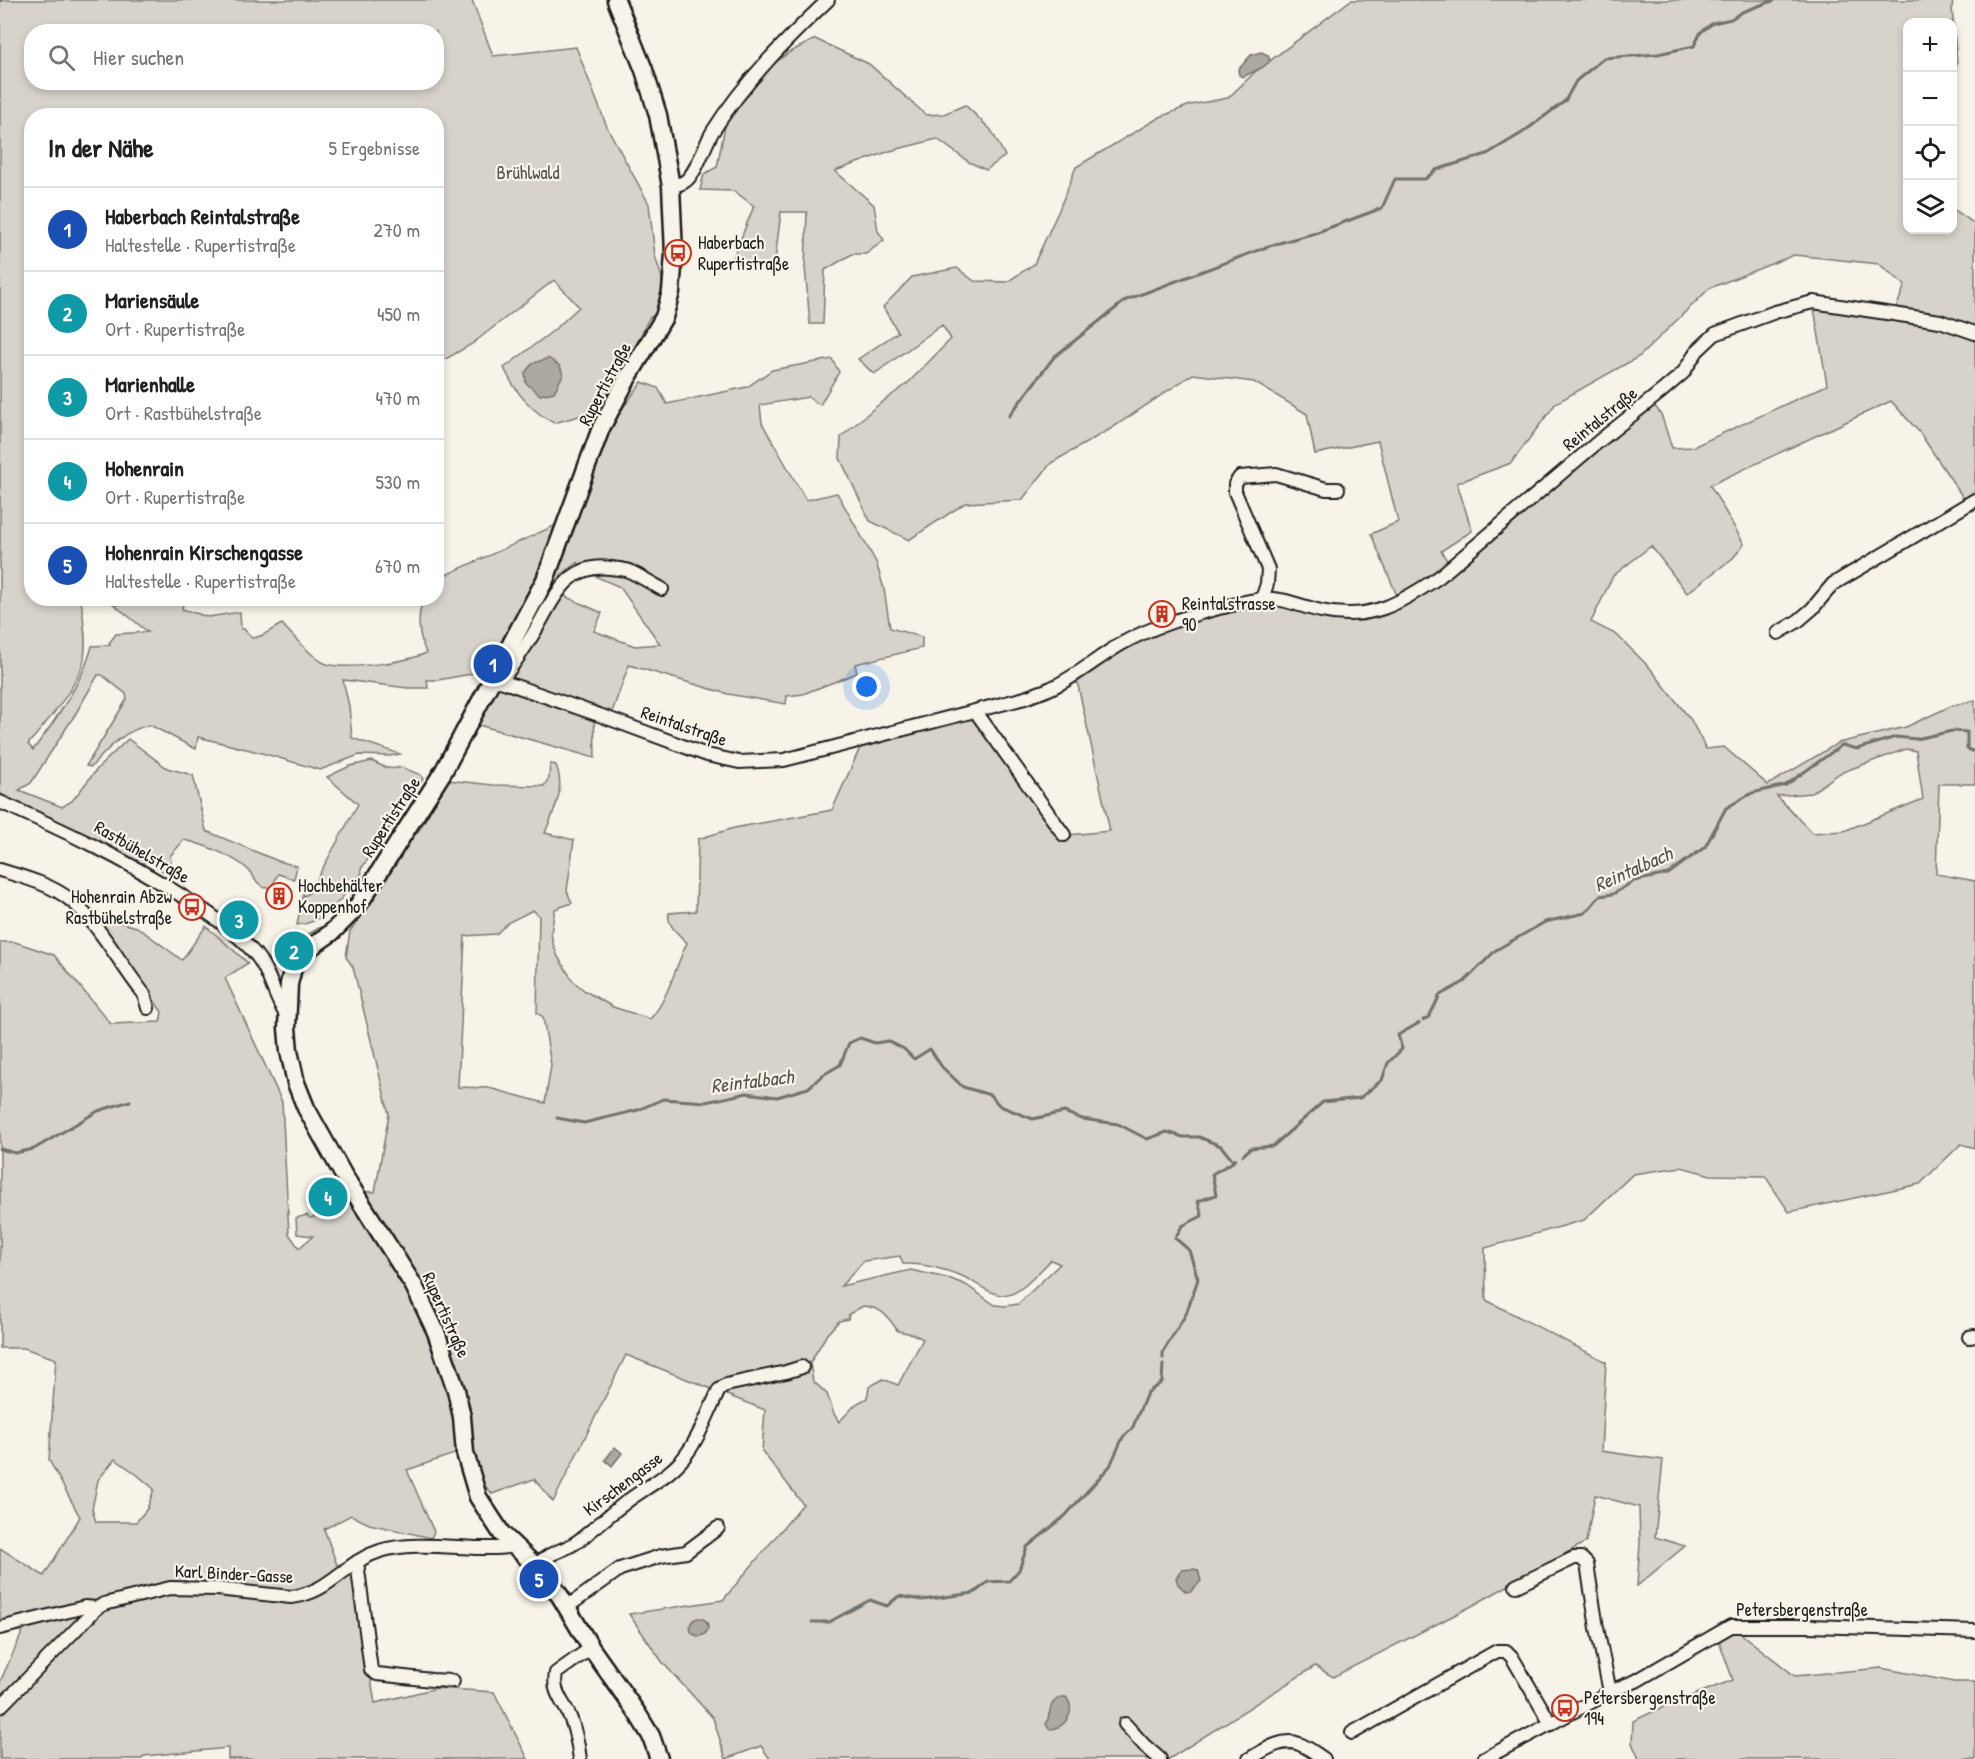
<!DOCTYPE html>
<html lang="de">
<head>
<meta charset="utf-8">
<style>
  body { margin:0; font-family:"Patrick Hand",sans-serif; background:#f6f6f6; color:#202124 }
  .controls { position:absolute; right:18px; top:18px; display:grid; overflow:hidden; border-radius:12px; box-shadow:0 3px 9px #0003 }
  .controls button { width:54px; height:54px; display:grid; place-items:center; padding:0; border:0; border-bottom:2px solid #e0e0e0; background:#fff; color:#202124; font:30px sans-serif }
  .you { position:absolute; left:867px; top:687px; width:21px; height:21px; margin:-15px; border:4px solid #fff; border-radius:50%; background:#1a73e8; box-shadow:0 0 0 9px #1a73e833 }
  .badge { display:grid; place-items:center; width:39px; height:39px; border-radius:50%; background:#d93025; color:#fff; font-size:20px; font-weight:700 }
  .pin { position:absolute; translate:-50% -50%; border:3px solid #fff; box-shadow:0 2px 6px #0006 }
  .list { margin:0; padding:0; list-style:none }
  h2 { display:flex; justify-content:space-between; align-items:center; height:78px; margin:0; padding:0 24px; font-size:26px }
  h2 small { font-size:20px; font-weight:400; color:#757577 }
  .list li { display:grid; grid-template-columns:39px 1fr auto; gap:18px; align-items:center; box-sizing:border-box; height:84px; padding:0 24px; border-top:2px solid #e0e0e0 }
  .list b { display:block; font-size:22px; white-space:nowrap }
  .list p { margin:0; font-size:20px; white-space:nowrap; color:#757577 }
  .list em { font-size:20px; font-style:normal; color:#757577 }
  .icon { flex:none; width:33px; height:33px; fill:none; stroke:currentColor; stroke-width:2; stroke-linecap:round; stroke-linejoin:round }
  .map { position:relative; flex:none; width:1975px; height:1759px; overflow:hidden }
  .search { position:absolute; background:#fff; box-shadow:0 3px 9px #0003; left:24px; top:24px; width:420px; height:66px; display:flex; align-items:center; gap:15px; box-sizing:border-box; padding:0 21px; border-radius:24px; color:#757577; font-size:22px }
  .panel { position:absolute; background:#fff; box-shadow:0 3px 9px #0003; left:24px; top:108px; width:420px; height:498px; border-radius:24px }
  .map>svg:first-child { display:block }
  .green { fill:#d7d3cb; stroke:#7a7874; stroke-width:1.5; fill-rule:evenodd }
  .water { fill:#aca9a2; stroke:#72716c; stroke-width:1.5 }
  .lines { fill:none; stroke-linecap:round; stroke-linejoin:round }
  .stream { stroke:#72716c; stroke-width:3 }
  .minor-casing { stroke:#1c1c1c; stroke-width:16 }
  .major-casing { stroke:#1c1c1c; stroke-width:21 }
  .minor { stroke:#f7f3e8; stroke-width:12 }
  .major { stroke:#f7f3e8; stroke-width:16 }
  .labels { text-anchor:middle; stroke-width:4.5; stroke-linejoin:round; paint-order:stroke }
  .park-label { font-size:18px; fill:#545351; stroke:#f7f3e8 }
  .poi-label { font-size:18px; fill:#1c1c1c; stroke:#f7f3e8; text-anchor:start }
  .street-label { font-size:18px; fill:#1c1c1c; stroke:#f7f3e8 }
  .water-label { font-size:20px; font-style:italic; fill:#565452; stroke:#f7f3e8 }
</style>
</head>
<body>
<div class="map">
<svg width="1975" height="1759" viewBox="0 0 1975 1759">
  <rect width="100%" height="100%" fill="#f7f3e8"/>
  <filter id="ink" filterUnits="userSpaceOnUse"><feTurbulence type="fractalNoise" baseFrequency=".0167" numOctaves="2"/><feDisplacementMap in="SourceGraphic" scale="12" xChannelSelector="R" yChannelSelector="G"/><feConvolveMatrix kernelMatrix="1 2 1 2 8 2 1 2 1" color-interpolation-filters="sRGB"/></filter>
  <g filter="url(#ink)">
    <g class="green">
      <path d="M0 0H472L493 56 576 47 607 127 649 204 655 256 662 278 660 312 649 318 627 364 597 411 554 423C531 411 515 392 504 368L554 330 579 307 554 280 472 344 437 364 436 116H32V598L81 599C83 618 87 639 84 659 80 683 45 725 28 744L33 750C54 723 84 679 92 646L110 645 109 643 116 634 148 632 107 599H184L182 609 208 617 240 612 241 629H244L252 638C263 638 271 629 282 624 291 634 312 657 324 663 343 671 407 662 426 653 418 634 417 618 423 599L436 598 437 579 576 516 608 428 642 382 658 388 667 404 747 387 772 370 832 359 839 372 820 405 808 397 760 405 762 423 806 500 837 493 876 562 884 589 890 628 922 637V648L855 664 857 673 803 694 787 696 786 704 728 694 629 665 612 712 594 707 595 758 475 724 501 673 476 666 471 674 438 680H427L428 688H408L343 680 349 706 352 738 400 754 390 756 359 755 320 770 262 753 198 737 196 749 150 725C122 731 110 747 91 767L86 766 127 699 126 694 102 675H98L76 713 31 783 19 790 62 807 72 801 98 768 128 739 167 768 193 775 206 831 278 861 297 866 294 879 278 874 272 887 264 888 255 880C249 861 203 844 184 840L170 856 171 861 163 871 149 861 138 864 12 801 0 793ZM32 32H436V82H32ZM578 562 581 570 620 587 660 644 635 646 594 631 602 613 553 591 561 575Z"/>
      <path d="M1351 0H1953L1952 8 1957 63 1953 80 1952 22H1908V230H1952L1953 209 1975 224V510L1972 511 1920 433 1891 401 1710 485 1744 544 1733 558 1687 593 1651 546 1613 576 1591 622 1617 635 1650 668 1691 720 1706 749 1724 747 1768 785 1838 743 1906 727 1951 706 1975 700V784H1939L1936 874 1975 881V1148L1961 1144 1920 1184 1789 1212 1765 1176 1711 1175 1681 1167 1633 1174 1584 1220 1485 1248 1486 1300 1606 1362 1601 1451 1663 1460 1655 1537 1685 1546 1637 1586 1640 1544 1639 1507 1595 1495 1586 1542 1470 1607 1333 1677 1315 1666 1169 1759H770L761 1746 726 1759 713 1718 663 1663 629 1614 723 1600 803 1504 762 1451 765 1410 626 1355 553 1502 534 1479 492 1494 457 1453 407 1470 434 1532 431 1538 369 1524 351 1515 324 1529 337 1565 351 1561 375 1703 437 1688 494 1692 528 1759H228V1748L144 1756 142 1759H0V1682L22 1633 19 1618 0 1621V1548L44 1576 80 1517 49 1460 56 1359 24 1348H0V942H15L54 955 111 1024 160 1022 162 1012 94 916 137 927 182 960 206 926 248 963 225 978 282 1102 289 1234 299 1248 313 1236 297 1234 296 1218 307 1215 310 1218 318 1216 317 1206 329 1200 337 1198 335 1190 375 1192 389 1114 353 967 346 957 350 931 375 897 407 844 420 829 448 780 493 785 544 786 549 778 550 764 556 765C566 790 554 810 545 833L574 840 567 891 572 903 555 909 551 933 553 944 558 957 573 981 585 991 613 1007 650 1019C668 1000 675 967 687 943 679 934 666 925 669 913L696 911 698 839 734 828 832 810 860 748 974 718 1058 836 1110 831 1074 667 1113 644 1262 599 1356 615 1398 598 1371 534 1398 522 1378 441 1315 454 1307 414 1254 382 1193 374 1112 428 1051 463 1022 500 965 503 909 540 870 521 840 458 841 437 873 409 908 383 951 339 942 325 874 374 858 359 898 332 883 307 912 277 957 268 974 281 1007 282 1034 264 1059 210 1076 167 1160 117 1190 105 1228 98 1255 72ZM1794 255 1879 264 1905 285 1896 308 1813 302 1827 385 1693 447 1672 448 1661 414 1654 405 1451 567 1441 551 1472 531 1457 483 1511 463 1556 403 1640 356 1710 288ZM1906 749 1916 751 1923 799 1844 831 1812 833 1777 796 1811 793 1840 773ZM533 910 539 916 537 1013 543 1017 551 1065 545 1103 489 1088 458 1087 465 936 496 934 509 922ZM900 1256 903 1264C922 1263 944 1269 962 1276 976 1282 992 1297 1008 1295 1021 1293 1042 1269 1051 1260L1060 1264 1018 1304 1005 1306 995 1305 966 1285 951 1279 911 1270 841 1286 864 1261ZM863 1306C883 1308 887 1316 898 1331L913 1334 923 1339 898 1385 883 1379 869 1387 867 1398 856 1404 839 1422 834 1414 827 1394 813 1381 810 1363 827 1334 839 1321 848 1319 849 1314ZM115 1459 135 1473 154 1489 147 1509 136 1522H96L92 1509 98 1480Z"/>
      <polygon points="815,39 869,64 926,115 944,114 965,105 991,130 1005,156 986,170 969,162 937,139 890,151 835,171 874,205 878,231 884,240 866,254 852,254 825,270 823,324 810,324 805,267 807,212 781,212 774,268 733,258 754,206 734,191 700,190 704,174 717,167 726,121 767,68 790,52"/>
      <path d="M372 761C381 766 391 771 401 767L421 775 423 779 361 869 362 873C344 895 327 923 297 925L303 893 304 896 309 893 358 804 327 777 350 766Z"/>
      <path d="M356 892C346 917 324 929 303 944L301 938 328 923Z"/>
      <polygon points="1731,1626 1795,1676 1881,1668 1954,1682 1975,1682 1975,1759 1639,1759 1632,1743 1633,1721 1670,1704 1733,1680 1717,1635"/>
    </g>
    <g class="water">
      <polygon points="1261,52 1268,55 1270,61 1263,67 1243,77 1239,75 1238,70 1251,55"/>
      <polygon points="548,358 560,366 563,375 554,392 540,395 526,383 525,373 532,364"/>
      <polygon points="615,1447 622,1453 612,1466 605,1460"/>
      <polygon points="1193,1569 1198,1570 1201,1581 1191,1591 1186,1592 1178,1584 1176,1578 1182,1570"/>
      <circle cx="699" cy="1627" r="9"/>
      <path d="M1061 1697H1066C1077 1710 1066 1729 1049 1729L1046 1724C1052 1711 1047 1704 1061 1697Z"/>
    </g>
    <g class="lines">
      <g class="stream">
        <polyline points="0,1 2,0"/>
        <polyline points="1009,416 1054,357 1126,300 1272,245 1315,233 1382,208 1395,179 1425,179 1436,170 1487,154 1522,133 1565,101 1576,81 1604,58 1658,54 1694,46 1701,32 1713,23 1731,19 1742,12 1775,0"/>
        <polyline points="1423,1020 1429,1017 1440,995 1464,982 1496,950 1545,922 1585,913 1600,896 1613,894 1634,881 1668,874 1705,847 1726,808 1752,793 1786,785 1842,745 1857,749 1896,737 1916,739 1952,731 1967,732 1967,749 1975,752"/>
        <polyline points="557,1118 584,1123 638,1110 663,1099 706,1102 747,1093 777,1097 808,1088 823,1075 840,1065 849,1043 860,1038 875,1043 888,1041 904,1049 914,1059 930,1049 942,1067 963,1087 990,1095 1000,1106 1033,1119 1064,1112 1082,1119 1118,1124 1147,1139 1167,1132 1183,1137 1199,1137 1221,1146 1233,1161 1236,1159"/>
        <polyline points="0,1149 15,1153 34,1149 98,1111 130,1101"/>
        <polyline points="1243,1155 1251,1148 1273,1146 1323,1102 1360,1098 1382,1080 1388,1063 1402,1049 1398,1035 1419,1023"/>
        <polyline points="1163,1358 1163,1352 1186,1314 1198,1279 1189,1250 1175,1238 1182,1226 1202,1216 1198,1201 1216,1195 1212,1174 1233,1162"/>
        <polyline points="812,1622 829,1622 870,1600 887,1606 899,1596 922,1600 974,1593 988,1582 1009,1581 1019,1570 1027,1547 1065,1516 1110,1466 1123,1437 1132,1429 1147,1393 1162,1382 1163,1364"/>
      </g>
      <defs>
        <g id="minor">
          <path d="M671 186C675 185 681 184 684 182 697 174 704 145 713 131 744 82 786 40 828 0"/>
          <polyline points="1262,599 1267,584 1268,569 1235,492 1235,484 1240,477 1276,474 1326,489 1338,489"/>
          <polyline points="1778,633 1798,621 1812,609 1833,584 1975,500"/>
          <path d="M501 681C513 665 525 648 535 631 554 599 567 562 611 568 617 569 624 569 629 571 640 576 651 583 662 589"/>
          <path d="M490 682 501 681 602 716 707 755 739 762 784 760 1025 698C1034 694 1043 692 1051 688 1076 677 1097 658 1121 644 1151 627 1185 617 1219 608 1233 605 1249 600 1263 599 1284 597 1301 607 1321 611 1369 622 1401 603 1439 577L1598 442 1662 391 1683 373 1697 351 1715 334 1775 312 1813 302 1940 321 1975 333"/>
          <polyline points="976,712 1064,835"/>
          <path d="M0 802C63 830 123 858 182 896 208 912 236 931 256 955 271 973 273 997 287 1016"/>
          <path d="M0 870C23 877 50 884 69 899 97 920 121 966 144 994L148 1008"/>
          <polyline points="1969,1337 1975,1336"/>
          <polyline points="357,1562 371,1670 377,1674 432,1680 453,1681"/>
          <path d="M535 1566C550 1551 563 1552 578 1541 593 1530 606 1517 621 1506 644 1487 671 1477 688 1452 701 1434 709 1411 719 1390L726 1385 786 1372 802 1367"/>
          <polyline points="1516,1586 1574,1558 1581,1558 1587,1564 1597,1628 1610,1692"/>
          <polyline points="567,1607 620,1569 661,1556 686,1552 718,1528"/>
          <polyline points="0,1628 85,1607 97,1608"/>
          <path d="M0 1707 97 1608 104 1604 170 1588 217 1589 291 1597C330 1593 344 1562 380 1551 408 1542 447 1547 476 1548 489 1548 501 1549 513 1546"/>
          <polyline points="1125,1724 1144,1745 1160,1759"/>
          <polyline points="1352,1733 1497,1651 1506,1651 1512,1657 1551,1724"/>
          <path d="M580 1759C578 1744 576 1731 570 1717 563 1700 552 1693 556 1673L591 1648"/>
          <path d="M1249 1759C1263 1751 1282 1737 1299 1744 1308 1747 1316 1754 1324 1759"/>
          <polyline points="1484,1759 1618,1688 1636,1681 1731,1626 1809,1626 1975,1631"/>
        </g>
        <polyline id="major" points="616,0 644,70 658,115 671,186 674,254 671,292 664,317 627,379 601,428 545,580 443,772 357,907 331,933 304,952 294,964 289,984 287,1028 289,1051 296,1083 306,1108 344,1176 414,1286 436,1332 456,1390 462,1417 465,1453 478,1497 502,1534 544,1574 560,1596 591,1648 637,1713 651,1736 659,1759"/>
      </defs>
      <use href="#minor" class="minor-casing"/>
      <use href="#major" class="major-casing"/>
      <use href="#minor" class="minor"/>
      <use href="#major" class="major"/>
    </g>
  </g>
  <defs>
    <symbol id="bus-ring" viewBox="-11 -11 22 22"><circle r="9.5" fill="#f7f3e8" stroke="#c8321e" stroke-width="1.5"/><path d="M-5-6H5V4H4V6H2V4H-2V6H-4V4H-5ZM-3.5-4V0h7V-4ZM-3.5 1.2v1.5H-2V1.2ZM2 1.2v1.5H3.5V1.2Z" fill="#c8321e"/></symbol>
    <symbol id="building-ring" viewBox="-11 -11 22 22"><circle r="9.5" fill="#f7f3e8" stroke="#c8321e" stroke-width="1.5"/><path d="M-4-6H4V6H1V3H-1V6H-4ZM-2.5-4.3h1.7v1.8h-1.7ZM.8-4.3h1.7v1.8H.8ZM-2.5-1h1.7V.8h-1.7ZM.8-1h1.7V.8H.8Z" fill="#c8321e"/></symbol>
  </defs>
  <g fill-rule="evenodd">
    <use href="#bus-ring" x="663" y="238" width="30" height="30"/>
    <use href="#building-ring" x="1147" y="599" width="30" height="30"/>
    <use href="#building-ring" x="264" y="881" width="30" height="30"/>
    <use href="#bus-ring" x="177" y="892" width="30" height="30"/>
    <use href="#bus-ring" x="1550" y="1693" width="30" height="30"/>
  </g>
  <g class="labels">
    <g class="park-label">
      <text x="528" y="179">Brühlwald</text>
    </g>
    <g class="poi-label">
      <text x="698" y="249">Haberbach<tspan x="698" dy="21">Rupertistraße</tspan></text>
      <text x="1182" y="610">Reintalstrasse<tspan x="1182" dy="21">90</tspan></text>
      <text x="298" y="892">Hochbehälter<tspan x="298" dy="21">Koppenhof</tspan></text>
      <text x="172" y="903" text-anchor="end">Hohenrain Abzw<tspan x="172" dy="21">Rastbühelstraße</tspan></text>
      <text x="1584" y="1704">Petersbergenstraße<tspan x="1584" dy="21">194</tspan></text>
    </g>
    <g class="street-label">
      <text transform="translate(605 384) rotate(-62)" y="6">Rupertistraße</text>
      <text transform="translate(1600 419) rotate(-39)" y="6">Reintalstraße</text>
      <text transform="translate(684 726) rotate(19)" y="6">Reintalstraße</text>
      <text transform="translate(391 817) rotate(-57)" y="6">Rupertistraße</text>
      <text transform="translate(142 852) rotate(30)" y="6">Rastbühelstraße</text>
      <text transform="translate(446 1315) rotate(66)" y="6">Rupertistraße</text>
      <text transform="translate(623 1484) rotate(-37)" y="6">Kirschengasse</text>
      <text transform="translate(234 1574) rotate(3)" y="6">Karl Binder-Gasse</text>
      <text x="1802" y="1616">Petersbergenstraße</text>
    </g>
    <g class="water-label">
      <text transform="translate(1633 869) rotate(-24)" y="7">Reintalbach</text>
      <text transform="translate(752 1081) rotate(-7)" y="7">Reintalbach</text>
    </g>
  </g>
</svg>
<div class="controls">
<button>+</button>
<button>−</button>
<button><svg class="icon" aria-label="locate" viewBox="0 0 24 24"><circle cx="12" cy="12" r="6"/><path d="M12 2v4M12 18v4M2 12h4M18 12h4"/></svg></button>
<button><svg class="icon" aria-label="layers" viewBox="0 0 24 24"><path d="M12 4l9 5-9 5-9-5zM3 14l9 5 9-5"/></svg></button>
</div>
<div class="you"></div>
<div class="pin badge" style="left:493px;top:664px;background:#1a4fb4">1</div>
<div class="pin badge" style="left:294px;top:951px;background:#0f9aa8">2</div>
<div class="pin badge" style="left:239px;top:920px;background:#0f9aa8">3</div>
<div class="pin badge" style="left:328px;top:1197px;background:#0f9aa8">4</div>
<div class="pin badge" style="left:539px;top:1579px;background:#1a4fb4">5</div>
<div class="search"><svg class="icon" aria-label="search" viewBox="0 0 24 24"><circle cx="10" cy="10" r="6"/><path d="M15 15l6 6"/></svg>Hier suchen</div>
<section class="panel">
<h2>In der Nähe<small>5 Ergebnisse</small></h2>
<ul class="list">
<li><span class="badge" style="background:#1a4fb4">1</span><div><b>Haberbach Reintalstraße</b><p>Haltestelle · Rupertistraße</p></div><em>270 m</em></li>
<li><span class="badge" style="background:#0f9aa8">2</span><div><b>Mariensäule</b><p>Ort · Rupertistraße</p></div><em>450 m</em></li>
<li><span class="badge" style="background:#0f9aa8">3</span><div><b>Marienhalle</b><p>Ort · Rastbühelstraße</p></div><em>470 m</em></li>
<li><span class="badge" style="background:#0f9aa8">4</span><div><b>Hohenrain</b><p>Ort · Rupertistraße</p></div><em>530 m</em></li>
<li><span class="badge" style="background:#1a4fb4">5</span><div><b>Hohenrain Kirschengasse</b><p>Haltestelle · Rupertistraße</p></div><em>670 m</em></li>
</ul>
</section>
</div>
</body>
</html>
